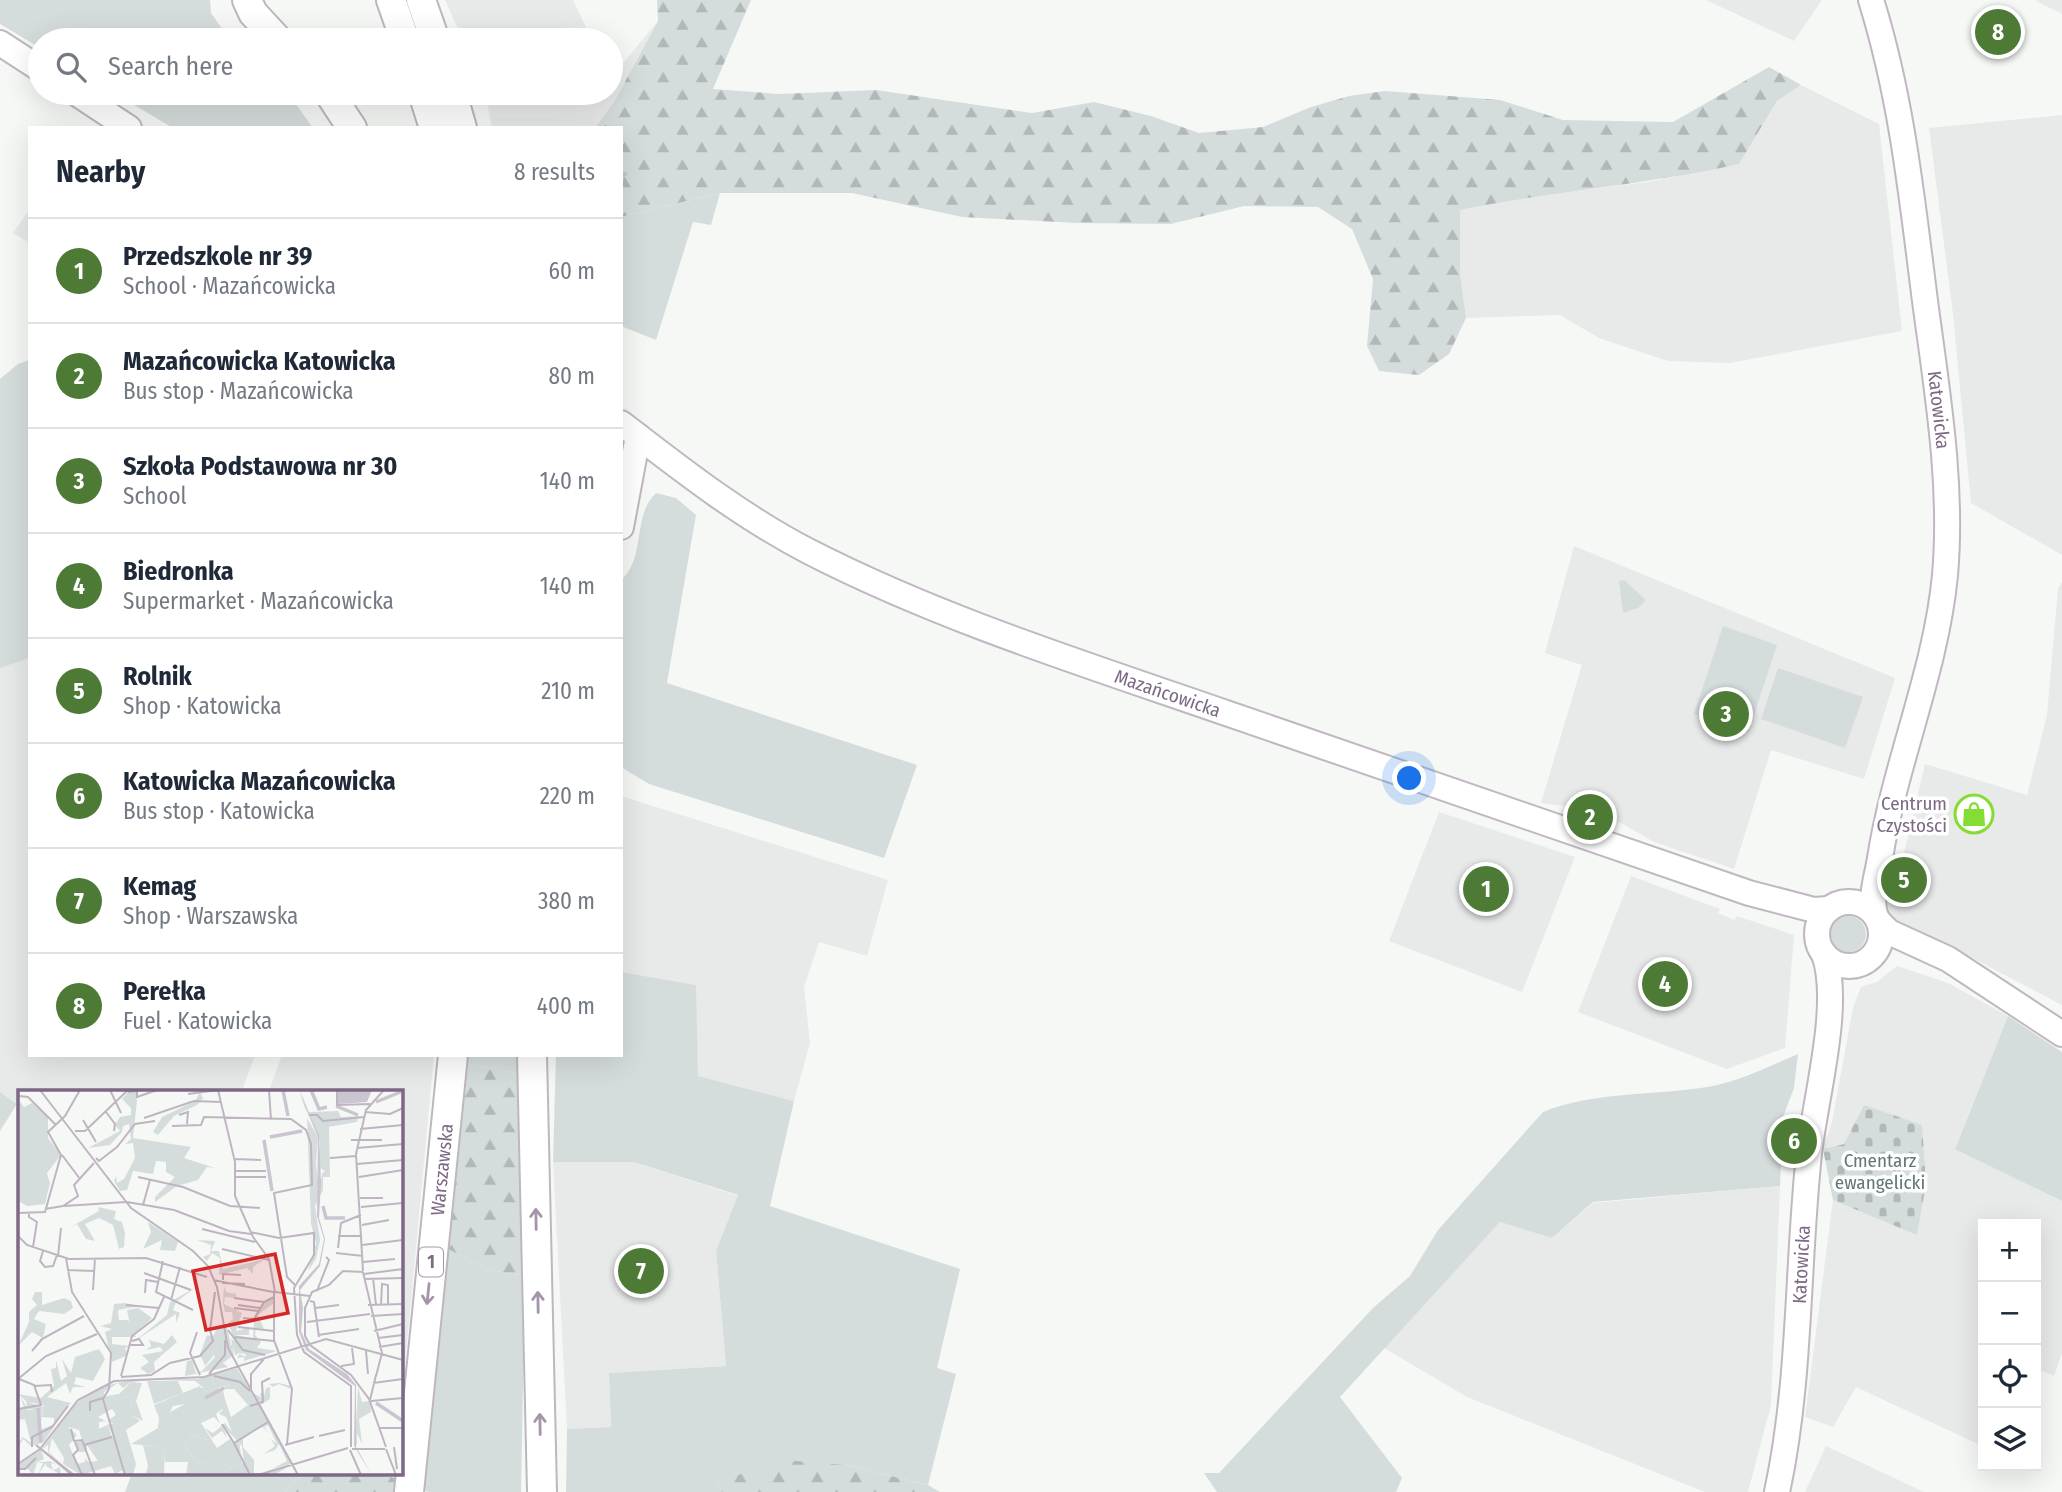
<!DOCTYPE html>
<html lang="en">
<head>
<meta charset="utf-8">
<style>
  body { margin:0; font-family:"Fira Sans Condensed",sans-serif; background:#f6f6f7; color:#1f2937 }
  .controls { position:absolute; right:21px; bottom:21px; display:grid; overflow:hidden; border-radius:0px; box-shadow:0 7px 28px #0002 }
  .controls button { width:63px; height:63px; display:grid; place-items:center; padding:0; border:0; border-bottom:2px solid #e0e1e3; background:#fff; color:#1f2937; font:35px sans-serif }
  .you { position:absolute; left:1410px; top:779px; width:24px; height:24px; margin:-18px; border:5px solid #fff; border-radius:50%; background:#1a73e8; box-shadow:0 0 0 10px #1a73e833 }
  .badge { display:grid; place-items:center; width:46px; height:46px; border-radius:50%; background:#4d7a35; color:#fff; font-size:23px; font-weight:700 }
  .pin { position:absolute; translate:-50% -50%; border:4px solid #fff; box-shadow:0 2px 7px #0006 }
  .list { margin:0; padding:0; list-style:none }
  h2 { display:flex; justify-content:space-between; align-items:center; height:91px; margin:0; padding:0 28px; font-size:30px }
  h2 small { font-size:23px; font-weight:400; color:#747a83 }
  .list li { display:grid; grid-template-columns:46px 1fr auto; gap:21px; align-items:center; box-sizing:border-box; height:105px; padding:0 28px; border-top:2px solid #e0e1e3 }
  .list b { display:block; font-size:26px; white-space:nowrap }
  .list p { margin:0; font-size:23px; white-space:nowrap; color:#747a83 }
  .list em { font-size:23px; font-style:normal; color:#747a83 }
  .icon { flex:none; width:38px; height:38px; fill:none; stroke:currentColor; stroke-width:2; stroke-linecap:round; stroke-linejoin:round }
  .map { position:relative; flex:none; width:2062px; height:1492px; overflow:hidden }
  .search { position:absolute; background:#fff; box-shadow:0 7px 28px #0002; left:28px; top:28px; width:595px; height:77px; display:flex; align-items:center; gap:18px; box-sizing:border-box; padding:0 24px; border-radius:38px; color:#747a83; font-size:26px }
  .panel { position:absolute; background:#fff; box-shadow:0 7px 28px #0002; left:28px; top:126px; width:595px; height:931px; border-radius:0px }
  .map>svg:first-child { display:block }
  .built { fill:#e8e9e9 }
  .grass { fill:#d5dddc }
  .forest { fill:url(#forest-firs) }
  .cemetery { fill:url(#cemetery-stones) }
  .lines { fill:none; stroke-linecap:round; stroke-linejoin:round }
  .stream { stroke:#cbc4d1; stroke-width:4.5 }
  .secondary-casing { stroke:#bfb8c1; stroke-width:28 }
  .primary-casing { stroke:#bdb7bf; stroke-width:32 }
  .secondary { stroke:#fff; stroke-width:24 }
  .primary { stroke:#fff; stroke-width:28 }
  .oneway { stroke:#a495aa }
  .labels { text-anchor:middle; stroke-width:7; stroke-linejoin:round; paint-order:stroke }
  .shield { fill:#fff; stroke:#a495aa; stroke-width:2 }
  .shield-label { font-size:18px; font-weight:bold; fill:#7d6885 }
  .street-label { font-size:19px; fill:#7d6885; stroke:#fff }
  .poi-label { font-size:19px; fill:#7d6885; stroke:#fff; text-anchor:end }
  .park-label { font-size:19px; fill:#637678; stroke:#fff }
  .inset-river { fill:none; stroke:#cbc4d1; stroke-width:3.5 }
  .inset-road { fill:none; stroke:#bfb5c2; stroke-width:2 }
  .view { fill:#d62828; fill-opacity:0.15; stroke:#d62828; stroke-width:3.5 }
  .inset-edge { fill:none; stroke:#7d6885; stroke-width:3.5 }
</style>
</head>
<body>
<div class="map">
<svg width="2062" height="1492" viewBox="0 0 2062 1492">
  <defs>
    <pattern id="forest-firs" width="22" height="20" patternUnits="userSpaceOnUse" patternTransform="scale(1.75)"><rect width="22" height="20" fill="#d5dddc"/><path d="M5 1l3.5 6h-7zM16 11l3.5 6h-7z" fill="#b2b7b8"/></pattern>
    <pattern id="cemetery-stones" width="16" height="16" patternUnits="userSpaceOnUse" patternTransform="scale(1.75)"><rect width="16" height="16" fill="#d5dddc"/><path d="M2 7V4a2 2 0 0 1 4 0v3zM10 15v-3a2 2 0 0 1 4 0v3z" fill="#b2b7b8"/></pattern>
  </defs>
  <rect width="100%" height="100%" fill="#f6f8f6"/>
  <g class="built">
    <polygon points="445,0 573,0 592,40 463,40"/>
    <polygon points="1706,0 1822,0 1794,41"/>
    <polygon points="2036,0 2062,0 2062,14 2036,1"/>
    <polygon points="658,21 615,100 595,128 492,128 485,93 611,93 611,78"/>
    <polygon points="1801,85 1879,124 1902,331 1730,363 1668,361 1599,338 1560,315 1466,318 1460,273 1459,210 1528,197 1648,182 1739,164 1777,101"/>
    <polygon points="2062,115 2062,555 1971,503 1953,314 1929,128"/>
    <polygon points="30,209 30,243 13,233"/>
    <polygon points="1574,546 1895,678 1864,779 1771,750 1734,869 1654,842 1621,823 1580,808 1541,803 1582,665 1545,653"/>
    <polygon points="2062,582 2062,1005 1974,959 1898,924 1886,912 1893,880 1903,858 1925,764 2027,795 2047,715 2058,588"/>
    <polygon points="30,658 30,1055 255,1055 242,1091 19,1091 19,1105 0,1092 0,668"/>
    <polygon points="621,796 888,880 867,956 819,942 804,987 810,1043 794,1101 698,1076 695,985 621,972"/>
    <polygon points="1439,812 1575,857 1522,992 1389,941"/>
    <polygon points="1631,876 1720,909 1718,913 1734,920 1737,916 1794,935 1785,1048 1727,1069 1578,1012"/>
    <polygon points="1897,966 1948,983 2008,1016 1955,1148 2062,1201 2062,1353 2054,1376 2036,1368 2036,1224 1983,1224 1982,1446 1856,1387 1833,1427 1805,1417 1833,1200 1917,1234 1926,1184 1844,1144 1823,1149 1832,1122 1853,1008 1861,987 1877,982"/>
    <polygon points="282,1055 434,1055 401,1407 401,1091 269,1091"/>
    <polygon points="553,1162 634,1162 738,1196 716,1251 726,1366 609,1373 611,1427 567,1429"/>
    <polygon points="1780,1186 1771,1405 1748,1492 1705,1492 1467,1397 1384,1348 1500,1222 1552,1238 1593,1203"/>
    <polygon points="1826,1446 1924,1492 1805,1492"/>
  </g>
  <g class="grass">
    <polygon points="0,0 210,0 211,13 230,40 40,40 40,48 0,24"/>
    <polygon points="114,93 288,93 313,128 173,128"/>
    <polygon points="720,193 711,225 693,222 656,340 621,326 621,217"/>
    <polygon points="30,360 30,658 0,668 0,379 18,364"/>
    <path d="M656 493 676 498 696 515 667 683 917 765 884 858 649 784 621 767V580C646 559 632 515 656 493Z"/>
    <polygon points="1624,580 1646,600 1638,608 1623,613 1619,581"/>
    <polygon points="1723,626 1777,645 1748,733 1694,714"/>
    <polygon points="1778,668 1863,697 1845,748 1761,719"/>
    <circle cx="1848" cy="934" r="18"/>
    <polygon points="621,972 696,985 698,1076 794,1101 770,1206 960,1269 937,1368 956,1374 928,1485 846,1465 717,1482 722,1492 566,1492 567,1429 611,1427 609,1373 726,1366 716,1251 738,1195 634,1162 553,1162 556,1055 621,1055"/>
    <polygon points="2008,1016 2062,1052 2062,1201 1955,1149"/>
    <path d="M1798 1054 1794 1088 1783 1117 1780 1186 1593 1202 1552 1238 1500 1222 1340 1397 1402 1478 1396 1492H1217L1204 1473H1219L1373 1308 1410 1276 1438 1230 1543 1112C1595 1091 1653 1096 1707 1087 1739 1082 1769 1066 1798 1054Z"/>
    <polygon points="469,1055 523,1055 521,1099 516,1073 468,1064"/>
    <polygon points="0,1092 17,1104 0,1131"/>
    <polygon points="446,1248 489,1270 525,1276 521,1492 428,1492 419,1488"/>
    <polygon points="132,1473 329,1473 296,1478 285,1492 125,1492"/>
  </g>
  <g class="forest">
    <path d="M657 0H751L713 89 779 94 876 90 1032 113 1094 102 1151 116 1199 133 1263 127 1311 107 1349 96 1385 91 1500 100 1563 120 1673 122 1769 67 1801 85 1777 101 1739 164C1647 185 1552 191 1460 210V273L1466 318 1449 354 1419 375 1379 371 1367 346 1373 279 1352 229 1318 207 1244 206 1171 224 1077 223 962 217 852 193H720L621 217V128H595L615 100 658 21Z"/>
    <polygon points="468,1064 516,1073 521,1099 525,1276 489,1270 446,1248"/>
    <polygon points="783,1460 846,1465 928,1485 940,1492 722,1492 717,1482"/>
    <polygon points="329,1473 378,1473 398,1479 397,1492 285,1492 296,1478"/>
  </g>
  <polygon class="cemetery" points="1864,1105 1922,1125 1926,1184 1917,1235 1833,1200 1823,1149 1844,1144"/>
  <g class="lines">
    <polyline class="stream" points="621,176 625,174"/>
    <defs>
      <g id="secondary">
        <path id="s1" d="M1871 0C1902 99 1912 199 1925 301 1937 391 1953 484 1945 575 1936 671 1895 763 1880 858 1877 878 1870 894 1875 915"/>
        <polyline points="0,43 40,69"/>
        <polyline points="76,93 129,128"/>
        <path id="s2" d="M621 423C682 470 742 517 810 552 943 620 1088 665 1229 714 1402 774 1576 832 1749 893L1814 910 1829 909"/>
        <polyline points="621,527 638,436"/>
        <circle cx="1849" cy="934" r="32"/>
        <polyline points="1879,922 1889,932 1948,959 2062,1034"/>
        <path id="s3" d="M1777 1492C1801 1381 1797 1266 1809 1154 1815 1099 1842 1004 1824 954"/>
      </g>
      <g id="primary">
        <polyline points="247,0 253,13 278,40"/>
        <polyline points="391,0 405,40"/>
        <polyline points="421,0 435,40"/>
        <polyline points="329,93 352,128"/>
        <polyline points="423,93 434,128"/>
        <polyline points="452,93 462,128"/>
        <polyline points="532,1055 542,1492"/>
        <path id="s4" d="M409 1492 453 1055"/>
      </g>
    </defs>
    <use href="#secondary" class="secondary-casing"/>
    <use href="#primary" class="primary-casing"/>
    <use href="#secondary" class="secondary"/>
    <use href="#primary" class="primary"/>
  </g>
  <defs><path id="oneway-shaft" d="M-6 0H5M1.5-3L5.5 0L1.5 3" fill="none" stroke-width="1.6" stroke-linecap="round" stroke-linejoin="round" transform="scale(1.75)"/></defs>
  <g class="oneway">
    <use href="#oneway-shaft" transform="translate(536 1219) rotate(-91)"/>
    <use href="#oneway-shaft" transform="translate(428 1294) rotate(96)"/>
    <use href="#oneway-shaft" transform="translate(538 1302) rotate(-91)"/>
    <use href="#oneway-shaft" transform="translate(540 1424) rotate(-91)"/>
  </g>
  <defs>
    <symbol id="shop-ring" viewBox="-11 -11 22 22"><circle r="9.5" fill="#fff" stroke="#85dc32" stroke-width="1.5"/><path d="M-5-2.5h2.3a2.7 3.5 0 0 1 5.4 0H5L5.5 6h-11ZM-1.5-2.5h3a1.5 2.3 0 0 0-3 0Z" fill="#85dc32"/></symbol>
  </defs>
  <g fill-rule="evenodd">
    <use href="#shop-ring" x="1952" y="792" width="44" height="44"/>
  </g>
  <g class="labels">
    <rect class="shield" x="419" y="1247.5" width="24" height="29" rx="5"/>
    <g class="shield-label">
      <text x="431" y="1268">1</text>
    </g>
    <g class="street-label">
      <text dy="7" stroke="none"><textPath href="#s1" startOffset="416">Katowicka</textPath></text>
      <text dy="7" stroke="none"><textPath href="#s2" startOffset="614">Mazańcowicka</textPath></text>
      <text dy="7" stroke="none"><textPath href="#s4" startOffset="324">Warszawska</textPath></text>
      <text dy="7" stroke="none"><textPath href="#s3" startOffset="229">Katowicka</textPath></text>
    </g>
    <g class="poi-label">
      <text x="1947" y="810">Centrum<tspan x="1947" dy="22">Czystości</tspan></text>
    </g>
    <g class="park-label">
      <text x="1880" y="1167">Cmentarz<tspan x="1880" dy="22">ewangelicki</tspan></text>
    </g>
  </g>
  <g transform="translate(18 1090)">
    <rect width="385" height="385" fill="#f6f8f6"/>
    <path d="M282 0 291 22 320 21 323 27 341 26 339 32 311 37 312 87H305V100L297 116 302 150 298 169 290 181 298 153 293 134 289 28 300 47 298 74 301 101 304 84 307 81 300 77 302 53 299 41 287 18ZM206 195 208 202 218 204V208L207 207 206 214 224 223 218 241 231 238V245H216L235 248 236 230 246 212 255 208 256 213 240 225 246 239 238 238 237 245 243 252 239 258 259 261 226 271V267L219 268 221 264 228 267 227 264 220 263 218 266 214 256 216 265 205 273 210 277 167 286 169 271 174 270 178 283 184 281 209 254 214 255 213 249 217 251 210 233 215 229 214 222H207L205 213ZM107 213 121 216 100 220 101 230H110L118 247H94V254L112 256 107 258 110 265 94 272 87 242 94 239 82 236 93 233 96 214ZM220 277 230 296 231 292V298L239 309 235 303 243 307 242 303H244V299H245L246 306 248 298 255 297 251 294 261 293 273 296 274 304 273 299 261 294 252 298V309L244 314 240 310 278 379 273 374 254 379 269 371 261 354 257 360 246 364 257 356 253 349 259 354 250 335 246 337 247 338 251 344 245 337 239 339 225 349V357L236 370V383H246L253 379 250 381 262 378H267V379L255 385H205L215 375 226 373 224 356 205 336V337L208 344 209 348 204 341 194 348 187 338 195 343 207 333 214 342 208 327 201 324 205 320V318L198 324 202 334 196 327 183 333 207 315 204 300 213 327 230 315 216 299H199L213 295 196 287 195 297 188 300 177 291 135 290 113 292 105 298 100 293 86 302V307L94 305 96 310 113 305 114 319 105 329 115 326 122 331 108 340 118 374 115 385H107L105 380 97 384 93 376 63 385 45 374 46 368 34 348 31 362 42 373 26 361 34 366 30 362V355L23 360 26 369 17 373 32 371 39 375 33 373 35 380 42 377 43 385 28 376V373L20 385 25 373H19L15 385 10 379 0 380V375L24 359 57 314 82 297 116 289H180L219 278 227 292ZM94 319 107 338 94 346 90 337 95 332 81 339V332L88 331 80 327ZM50 337 61 340 64 350 57 353 61 362H69V355L80 371 70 372 67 368V372L59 374 51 355 59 345ZM3 307 10 320H18L22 340 36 334V328L24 327 26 312 48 319 25 353 13 356 5 349 0 358V349L1 352 5 347 13 353 7 329 0 330V319L6 318ZM174 344 190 350V375L175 368 167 356ZM125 355 147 357 146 385H127L130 376Z" fill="#d5dddc" fill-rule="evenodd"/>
    <path d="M112 0H118L119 11 115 48 173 57 166 68 197 78 189 77 180 90 159 96 137 112V107L157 87 148 82V72L138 71 135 84 115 81 109 100 102 101 96 91 98 86 99 93 106 89 117 68 115 53 107 54 113 49 111 34 105 36 104 42 92 55 70 58 102 41 97 35 102 27 113 25V18L104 9ZM182 2 185 8 179 15 156 26 140 45 135 42 144 27 177 11ZM0 9 6 17 14 13 30 26V48L43 65 29 83 32 93 27 114 9 116 0 111ZM80 117 98 121 96 129 104 132 107 143 106 157 101 159 95 135 81 128 67 134 77 151 68 149 59 134 49 139 81 121ZM130 132 160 152 157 161 142 160 144 150 125 159 133 142ZM179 150 197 151 193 161H201L205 179 247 169 235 177V184L229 178 201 185 202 168 194 163 189 171 185 167 192 164 193 155ZM178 197 158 212 155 220 162 223 158 233V224L117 251 149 225 152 212ZM17 202H24V215L46 208 53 211 55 218 46 224 21 221 16 229 28 234 25 248 14 242 0 256 11 232V222L19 215 14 209ZM120 218 134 228 114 246 109 220ZM200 237H209L213 255 207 254 199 272 196 265 187 276 182 264 189 245 195 246ZM154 245 159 252 136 272 137 281 130 284 122 278 131 272 124 265 145 261 142 257 128 260 133 256 131 250 146 254ZM81 259 87 269 75 291 58 287 56 294 68 297H55L52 304 48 293 29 307 53 313 47 319 10 312 25 317 22 340 18 320 9 319 8 311 0 304 23 308 36 296 33 279 38 278V270L43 291 49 286 44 269 53 283 57 267ZM196 287 213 295 199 298 205 299 208 317 183 333 199 358 212 349 216 354 221 350 224 374 215 375 205 385H168L170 372H147V357L113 354 140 338 141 328 167 314 164 309H180L183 298 195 297ZM174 344 190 350V375L175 368 167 356ZM129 291H160L165 303 136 314ZM113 292 124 293 118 311 125 331 115 326 105 330 108 339 96 346 90 337 95 333 89 331 99 324 105 329 114 319 113 305 96 310 94 305 101 304ZM340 297 344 312 352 311 353 322 341 329 344 354 339 343V356L337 352Z" fill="#d5dddc" fill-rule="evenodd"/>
    <path d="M182 296 185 302 180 309H164L167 314 155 316 151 324 141 328 136 315Z" fill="#d5dddc"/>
    <path d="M280 0 301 45 303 92 301 128 307 149 302 176 282 200 285 218 283 241 291 259 329 284 338 295V357L354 385 336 356 337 296 288 260 281 242V196L301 174 306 149 299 126 300 47ZM320 0 353 1 354 0 349 12 320 14Z" fill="#cbc4d1"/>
    <path class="inset-river" d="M265 0 270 26M293 0 301 19 309 17M358 12 385 1M318 16 340 25M252 47 284 41M246 50 254 101M305 116 308 128H327M187 308 206 298M358 313 385 331M20 318 23 352"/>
    <path class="inset-road" d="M22 0 113 118 175 161 190 176 199 197 210 258 280 385M92 0 103 23M251 0 253 30M319 0V15L352 14M110 2 119 1V7L139 0M170 4 200 0 217 72V106L235 147 251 169 257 202M1 6 10 7 38 35M88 22 97 34 96 41M347 22 372 24 385 18M161 25 170 22 169 34M291 25H299L305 31 346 27M126 28 176 11 203 12M65 30 78 52M154 36 183 35 186 27 273 29 288 40 293 54 294 95 256 103 269 187 277 195M342 39 385 35M57 41H67L110 0M333 50H364M339 58 385 54M44 65 62 89M78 68 81 71 99 57 117 34 137 31M312 68 338 66M217 69 243 70M339 74 385 70M218 81H248M120 87 165 97 212 116 242 118M217 87H248M341 87 385 80M342 108H365M109 112 156 120 211 141 233 144M125 115 132 90M46 116 108 112M343 117 385 113M27 119 45 116 60 106 56 95 76 73M11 122V127L19 132 15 157M0 123 27 122 43 65 30 42 47 26 62 0M344 135 371 130M184 139 237 152M232 142 261 148 296 143V165L276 198 279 245 286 262 333 296V357M0 146 9 155 51 169 128 168 189 187M320 146H344M344 155 385 150M320 158 323 133 343 125M204 159 251 170M25 161 22 171 27 177 35 176 39 165M318 163 345 166M40 166 43 138M48 168 54 202 93 263 91 299 85 309 107 385M145 171 138 202 175 220M345 172 377 169M49 180 76 181M345 181 338 64 348 20 366 0M345 182 325 181 311 195 294 202 287 218V246L292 255 333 285 351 309 368 357M345 182 364 263 358 286M126 183 173 200M346 184 385 179M355 188 358 215M346 189 385 188M195 190 255 202M205 190V184L223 185M204 193 227 194M75 200 77 168M256 201V250L274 299 269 354M299 201 311 170 308 167M257 202 292 206M127 203 128 190 140 192M216 208 246 212M153 210 162 177M292 211 296 212 301 247M108 215 141 218M220 215 242 218M350 215 385 214M363 215 364 194 370 195V215M216 218 240 221M297 218 321 215M353 226 385 224M225 228 236 229 246 212 256 207M289 232 352 224M220 237 256 241M210 240 225 260 247 265M356 241 385 234M179 242 172 263 182 285M300 245 341 239M217 247 256 251M360 248 385 245M112 255H125L121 249 114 251M361 257 385 253M14 261 24 249 66 226M348 261 350 284M323 276 336 274 334 258M191 284 207 265V250M103 286 114 246 136 229 146 207M196 286 222 292 232 301M103 287 133 285 152 273 182 266 195 251 192 240 197 202M0 289 28 266 79 244M355 293 385 289M16 296 33 295 34 302M233 300V284L246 269M352 310 358 285M353 311 385 308M232 316 245 312 244 292 252 288M0 319 23 315 16 295 1 289M72 321V312L85 308M204 334 216 353M361 338H385M53 339 56 351 64 350 66 355 94 347M301 346 327 340M57 352 60 360 55 365 64 385M66 355 77 385M267 355 296 347M14 357V347L34 337 50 316M376 357 379 379M334 359H367M368 359 378 385M332 360 343 385M0 374 22 359 60 310 96 291 186 287 308 249 385 270M0 379H7L18 368M54 385 18 355 56 385M232 385 216 353 250 332M240 385 330 358"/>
    <path class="view" d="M257 164 270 223 188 240 175 181Z"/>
    <rect width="385" height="385" class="inset-edge"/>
  </g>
</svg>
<div class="controls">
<button>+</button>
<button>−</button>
<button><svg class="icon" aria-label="locate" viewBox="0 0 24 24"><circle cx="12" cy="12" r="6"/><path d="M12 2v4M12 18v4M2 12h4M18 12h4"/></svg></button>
<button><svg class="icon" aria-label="layers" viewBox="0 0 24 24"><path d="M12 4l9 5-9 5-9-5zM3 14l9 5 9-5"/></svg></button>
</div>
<div class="you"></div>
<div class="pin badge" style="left:1486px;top:889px">1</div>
<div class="pin badge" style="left:1590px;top:817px">2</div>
<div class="pin badge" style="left:1726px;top:714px">3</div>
<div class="pin badge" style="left:1665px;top:984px">4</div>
<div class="pin badge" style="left:1904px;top:880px">5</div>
<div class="pin badge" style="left:1794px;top:1141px">6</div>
<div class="pin badge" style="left:641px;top:1271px">7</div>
<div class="pin badge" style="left:1998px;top:32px">8</div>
<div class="search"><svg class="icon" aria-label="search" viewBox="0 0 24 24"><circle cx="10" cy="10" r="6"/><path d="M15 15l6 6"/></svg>Search here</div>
<section class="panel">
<h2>Nearby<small>8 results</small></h2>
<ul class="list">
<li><span class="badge">1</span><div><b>Przedszkole nr 39</b><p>School · Mazańcowicka</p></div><em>60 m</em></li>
<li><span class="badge">2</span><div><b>Mazańcowicka Katowicka</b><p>Bus stop · Mazańcowicka</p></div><em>80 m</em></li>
<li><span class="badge">3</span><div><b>Szkoła Podstawowa nr 30</b><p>School</p></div><em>140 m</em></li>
<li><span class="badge">4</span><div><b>Biedronka</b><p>Supermarket · Mazańcowicka</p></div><em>140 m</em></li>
<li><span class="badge">5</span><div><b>Rolnik</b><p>Shop · Katowicka</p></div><em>210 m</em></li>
<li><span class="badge">6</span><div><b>Katowicka Mazańcowicka</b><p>Bus stop · Katowicka</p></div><em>220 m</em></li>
<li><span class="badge">7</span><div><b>Kemag</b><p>Shop · Warszawska</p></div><em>380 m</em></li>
<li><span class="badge">8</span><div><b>Perełka</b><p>Fuel · Katowicka</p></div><em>400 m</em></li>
</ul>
</section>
</div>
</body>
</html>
